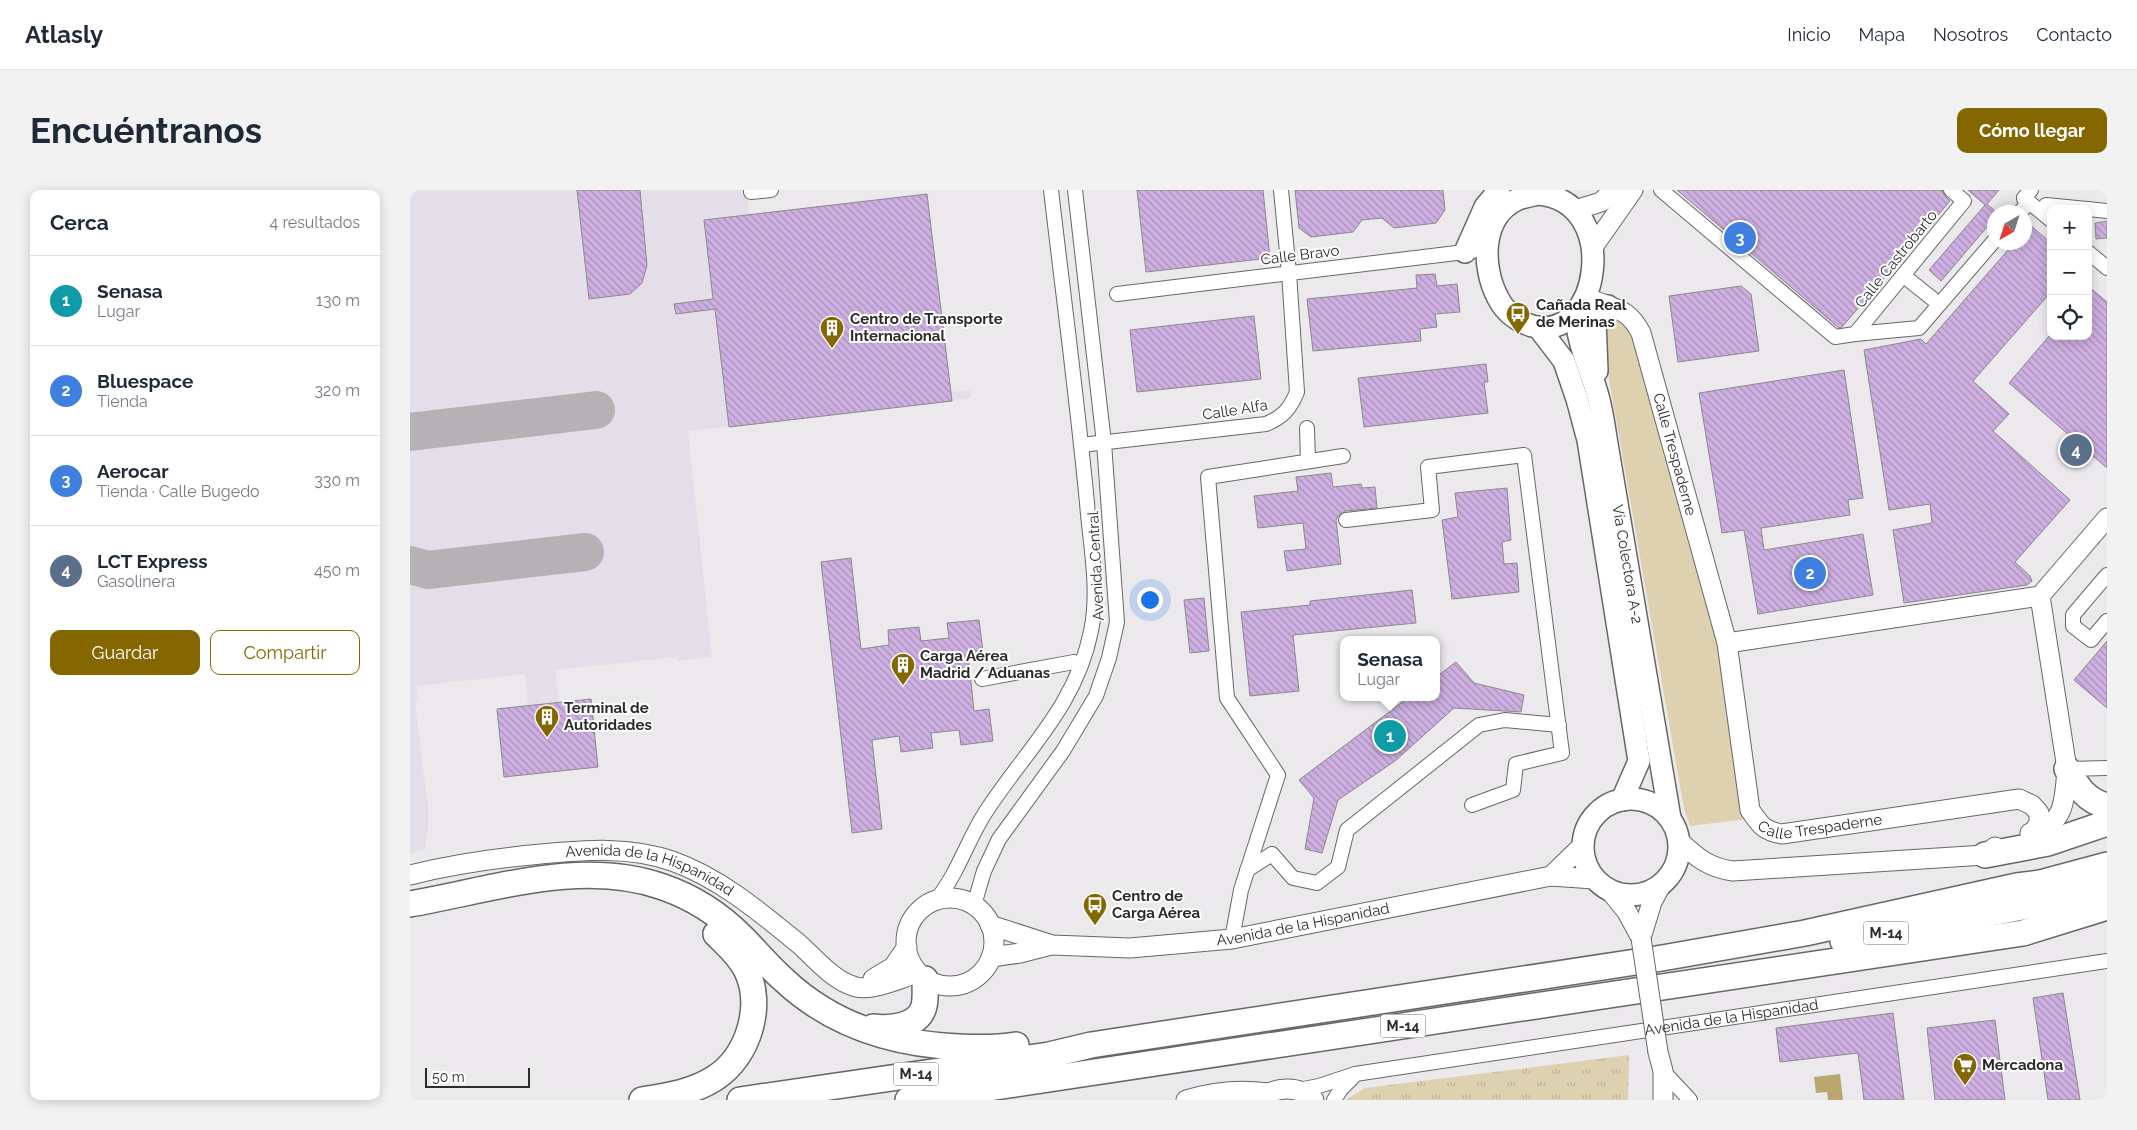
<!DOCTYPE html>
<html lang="es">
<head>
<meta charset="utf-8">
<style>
  body { margin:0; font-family:Raleway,sans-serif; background:#f2f2f3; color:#1f2937 }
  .controls { position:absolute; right:15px; top:15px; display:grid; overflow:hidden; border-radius:10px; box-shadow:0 2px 12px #0003 }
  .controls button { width:45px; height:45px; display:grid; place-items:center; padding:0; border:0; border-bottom:1px solid #e0e1e3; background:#fff; color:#1f2937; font:25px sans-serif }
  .compass { position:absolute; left:1577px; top:15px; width:45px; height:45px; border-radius:50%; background:#fff; box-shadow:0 2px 12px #0003; rotate:219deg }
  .scale { position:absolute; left:15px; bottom:12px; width:105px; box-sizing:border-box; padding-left:5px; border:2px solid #2b2b2c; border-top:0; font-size:14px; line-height:18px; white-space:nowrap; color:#2b2b2c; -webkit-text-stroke:4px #fff; paint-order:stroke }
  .you { position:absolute; left:739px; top:409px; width:18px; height:18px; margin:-12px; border:4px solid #fff; border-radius:50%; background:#1a73e8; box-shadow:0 0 0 8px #1a73e833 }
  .badge { display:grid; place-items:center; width:32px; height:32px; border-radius:50%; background:#846700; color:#fff; font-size:16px; font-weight:700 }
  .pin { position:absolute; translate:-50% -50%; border:2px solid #fff; box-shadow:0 1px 5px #0006 }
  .popup { position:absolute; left:930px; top:446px; width:100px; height:65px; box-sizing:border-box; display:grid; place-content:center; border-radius:10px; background:#fff; filter:drop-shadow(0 1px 4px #0005); font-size:16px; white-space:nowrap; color:#747a83 }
  .popup b { font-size:19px; color:#1f2937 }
  .popup::after { content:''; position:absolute; left:50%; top:100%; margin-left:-10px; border:10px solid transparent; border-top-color:#fff }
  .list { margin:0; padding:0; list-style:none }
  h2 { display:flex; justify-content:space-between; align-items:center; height:65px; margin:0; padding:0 20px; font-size:21px }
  h2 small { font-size:16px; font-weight:400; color:#747a83 }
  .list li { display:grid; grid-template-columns:32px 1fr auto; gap:15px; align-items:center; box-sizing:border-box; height:90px; padding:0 20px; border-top:1px solid #e0e1e3 }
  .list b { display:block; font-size:19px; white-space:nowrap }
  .list p { margin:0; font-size:16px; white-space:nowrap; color:#747a83 }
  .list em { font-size:16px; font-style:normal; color:#747a83 }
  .actions { display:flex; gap:10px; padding:15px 20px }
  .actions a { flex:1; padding:11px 0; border:1px solid #846700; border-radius:10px; text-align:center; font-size:18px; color:#846700 }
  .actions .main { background:#846700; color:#fff }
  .icon { flex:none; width:28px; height:28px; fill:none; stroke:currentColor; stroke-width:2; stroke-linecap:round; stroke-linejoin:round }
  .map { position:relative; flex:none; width:1697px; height:910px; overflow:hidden; border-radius:10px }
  header { display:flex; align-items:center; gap:30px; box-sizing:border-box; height:70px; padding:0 25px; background:#fff; border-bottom:1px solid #e0e1e3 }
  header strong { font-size:24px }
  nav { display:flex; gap:28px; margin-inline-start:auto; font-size:18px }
  .intro { display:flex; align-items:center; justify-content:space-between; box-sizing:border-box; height:120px; padding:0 30px }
  h1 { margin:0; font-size:35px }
  .button { padding:12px 22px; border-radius:10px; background:#846700; color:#fff; font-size:18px; font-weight:700 }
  main { display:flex; gap:30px; padding:0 30px }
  aside { flex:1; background:#fff; border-radius:10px; box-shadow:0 2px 12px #0003 }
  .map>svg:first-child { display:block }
  .built { fill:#e4dee9 }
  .grass { fill:url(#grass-tufts) }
  .park { fill:#ded1af }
  .water { fill:#bba670 }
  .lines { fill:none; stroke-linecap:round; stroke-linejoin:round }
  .taxiway { stroke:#b5b2b6; stroke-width:38 }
  .building { fill:url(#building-back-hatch); stroke:#8b898d }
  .street-casing { stroke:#686669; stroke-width:16 }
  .secondary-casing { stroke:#686669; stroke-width:21 }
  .primary-casing { stroke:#686669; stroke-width:24 }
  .highway-casing { stroke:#686669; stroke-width:28 }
  .street { stroke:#fff; stroke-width:14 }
  .secondary { stroke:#fff; stroke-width:19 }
  .primary { stroke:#fff; stroke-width:21 }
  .highway { stroke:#fff; stroke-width:25 }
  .secondary-bridge-casing { stroke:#686669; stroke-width:21; stroke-linecap:butt }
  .secondary-bridge { stroke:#fff; stroke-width:19 }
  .labels { text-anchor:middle; stroke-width:4; stroke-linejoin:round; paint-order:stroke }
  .shield { fill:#fff; stroke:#6b6b6b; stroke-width:1 }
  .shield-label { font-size:14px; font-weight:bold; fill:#2b2b2c }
  .street-label { font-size:15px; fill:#2b2b2c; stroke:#fff }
  .poi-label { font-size:15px; font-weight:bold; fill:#2b2b2c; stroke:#fff; text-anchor:start }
</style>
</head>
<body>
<header>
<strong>Atlasly</strong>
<nav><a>Inicio</a><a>Mapa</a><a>Nosotros</a><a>Contacto</a></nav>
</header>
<div class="intro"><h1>Encuéntranos</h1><a class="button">Cómo llegar</a></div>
<main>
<aside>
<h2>Cerca<small>4 resultados</small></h2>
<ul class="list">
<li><span class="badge" style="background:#0f9aa8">1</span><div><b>Senasa</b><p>Lugar</p></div><em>130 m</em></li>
<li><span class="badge" style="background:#3f7fe0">2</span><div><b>Bluespace</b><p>Tienda</p></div><em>320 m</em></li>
<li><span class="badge" style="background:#3f7fe0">3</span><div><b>Aerocar</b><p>Tienda · Calle Bugedo</p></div><em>330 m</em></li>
<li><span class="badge" style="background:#5c6f8a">4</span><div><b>LCT Express</b><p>Gasolinera</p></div><em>450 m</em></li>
</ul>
<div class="actions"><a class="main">Guardar</a><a>Compartir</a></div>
</aside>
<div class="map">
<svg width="1697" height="910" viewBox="0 0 1697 910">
  <defs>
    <pattern id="grass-tufts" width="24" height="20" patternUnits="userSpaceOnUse" patternTransform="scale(1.25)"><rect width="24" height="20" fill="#ded1af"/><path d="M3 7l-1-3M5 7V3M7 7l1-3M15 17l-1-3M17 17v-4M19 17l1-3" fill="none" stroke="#bfb497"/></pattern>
    <pattern id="building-back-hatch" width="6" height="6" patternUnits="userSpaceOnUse" patternTransform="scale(1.25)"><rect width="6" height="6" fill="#ceafe1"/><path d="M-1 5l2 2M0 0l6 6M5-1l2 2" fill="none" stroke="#a78fb7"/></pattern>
  </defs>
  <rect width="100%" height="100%" fill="#ece9ed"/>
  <polygon class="built" points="0,0 335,0 340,25 517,4 541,202 560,200 561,208 278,241 302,467 268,471 267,467 145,480 149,512 181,509 188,577 94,587 87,519 118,515 115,484 6,496 8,511 5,512 19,626 15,659 0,664"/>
  <polygon class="grass" points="1219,865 1218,910 936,910 955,898"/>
  <polygon class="park" points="1197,128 1206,128 1220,137 1312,462 1338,629 1280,636 1274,619 1194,160 1193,134"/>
  <polygon class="water" points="1430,884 1433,910 1418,910 1417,902 1406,903 1404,887"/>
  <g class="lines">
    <g class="taxiway">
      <polyline points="0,242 186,220"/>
      <polyline points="0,375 18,380 175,362"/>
    </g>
  </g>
  <g class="building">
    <polygon points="167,0 230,0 237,75 232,93 220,104 179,109"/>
    <polygon points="727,0 853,0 860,68 736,82"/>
    <polygon points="885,0 1033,0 1035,20 1026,33 984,38 972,28 952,30 943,42 901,47 889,38"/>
    <polygon points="1267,0 1532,0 1535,6 1540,11 1432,137 1429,138"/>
    <polygon points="1558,0 1589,0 1577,14 1584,20 1584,29 1531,91 1519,80 1575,15"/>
    <polygon points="517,4 542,211 319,237 305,119 266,124 264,114 303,109 294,30"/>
    <polygon points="1697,31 1697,48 1686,49 1685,33"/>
    <polygon points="1620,35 1641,53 1641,102 1563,191 1599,224 1583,241 1660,310 1605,372 1620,386 1622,391 1617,395 1494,413 1483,340 1522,333 1520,314 1479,320 1454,160 1511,149 1516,154 1605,52 1614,52 1614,42"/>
    <polygon points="1025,84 1027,96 1047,94 1050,122 1025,124 1027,137 1010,139 1011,151 903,161 897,109 1007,98 1006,85"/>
    <polygon points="1331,96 1341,104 1349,161 1268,172 1259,106"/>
    <polygon points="1678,96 1697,112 1697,278 1599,193 1639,146 1678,146"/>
    <polygon points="844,126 851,189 727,202 720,140"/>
    <polygon points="1076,174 1078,192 1074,192 1078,223 954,237 948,188"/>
    <polygon points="1434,180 1453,308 1438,310 1440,325 1351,338 1354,360 1453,344 1463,405 1348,424 1334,340 1312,343 1289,203"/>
    <polygon points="921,283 923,297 951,294 952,298 965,297 967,318 935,321 928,326 926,330 931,374 877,381 874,361 896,359 893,333 848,338 844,306 888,301 886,287"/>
    <polygon points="1097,298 1101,350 1092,352 1094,374 1107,373 1109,402 1042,409 1032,330 1048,327 1045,303"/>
    <polygon points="441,368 451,459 479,455 478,440 509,437 511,451 539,448 537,433 569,430 573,461 558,463 564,521 579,519 583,551 551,555 549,540 521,543 523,558 491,562 489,546 462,550 472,639 442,643 411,372"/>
    <polygon points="1002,400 1006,433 883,445 889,501 840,506 831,422 900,415 900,411"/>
    <polygon points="794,408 799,461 780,463 774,410"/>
    <polygon points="1697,451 1697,518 1664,490"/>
    <polygon points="1046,472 1064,493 1114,505 1111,522 1044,518 985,571 928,610 912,663 895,659 904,608 889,590 999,507 1026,507 1026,487"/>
    <polygon points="181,509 188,577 94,587 87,519"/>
    <polygon points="1653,803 1670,910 1638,910 1623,808"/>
    <polygon points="1483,823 1494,910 1454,910 1448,863 1370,872 1366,838"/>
    <polygon points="1585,830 1595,910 1525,910 1517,838"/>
  </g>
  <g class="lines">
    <defs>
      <g id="street">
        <polyline points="1251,0 1425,147 1445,144 1554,11 1541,0"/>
        <polyline points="341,2 361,0"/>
        <polyline points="1614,8 1641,30"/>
        <polyline points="1636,15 1677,19"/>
        <polyline points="1678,19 1697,21"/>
        <polyline points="1610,22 1617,15 1614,8 1621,0"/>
        <polyline points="1678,62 1697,78"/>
        <polyline points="1494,86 1529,114"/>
        <polyline points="707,104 1063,61"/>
        <polyline points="1445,144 1509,138 1584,51"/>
        <polyline points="897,238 898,271"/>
        <path d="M671 255 856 234C873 227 880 219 887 202L879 83 871 0"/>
        <polyline points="936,330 1022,320 1018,277 1114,265 1152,563 1106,574 1103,600 1062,615"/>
        <polyline points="1697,385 1663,425 1663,436 1681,450 1697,431"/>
        <polyline points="572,489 664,472"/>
        <polyline points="1657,579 1697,578"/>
        <polyline points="837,680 862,664 883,688 907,693 928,677 937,640 1069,535 1095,530 1149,535"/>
        <path d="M527 709C548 683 557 651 575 623 614 562 666 517 681 441 690 400 680 354 677 313 667 208 653 104 641 0"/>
        <polyline points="564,715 574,681 589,649 653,561 686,506 699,468 707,432 694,253 665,0"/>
        <polyline points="822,749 831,700 868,585 817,508 798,287 933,266"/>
        <polyline points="1253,881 1280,910"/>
        <path id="s1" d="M888 900 909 896 945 884 1697 771"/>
        <polyline points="924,910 931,899 943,887"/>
      </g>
      <g id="secondary">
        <polyline points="1165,20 1191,12 1204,0"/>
        <polyline points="1183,57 1223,0"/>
        <path id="s2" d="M1185 111C1209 120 1219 120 1231 143L1317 453 1340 620C1350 635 1354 641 1372 644L1609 609 1622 615 1629 623V633L1623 643"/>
        <polyline points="1317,453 1630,406"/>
        <path d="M1620 643C1656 634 1654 612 1657 579L1630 406 1697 328"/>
        <path d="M1269 651C1286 667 1299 678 1323 681L1575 665 1585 657"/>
        <path id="s3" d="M0 685C43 674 87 668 131 664 176 660 219 656 262 671 310 688 350 722 389 754 406 769 423 791 446 797 464 801 490 788 508 783"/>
        <polyline points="1141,686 1172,656"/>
        <polyline points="1201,702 1217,722 1231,748"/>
        <circle cx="540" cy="752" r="44"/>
        <path id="s4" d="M580 735 642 755 720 758 822 749 1141 686 1184 689"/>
        <polyline points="1231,748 1242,712 1251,695"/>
        <polyline points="581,767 610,763 641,755"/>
        <polyline points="463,789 483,777 497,757"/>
        <polyline points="1248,862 1253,881 1253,910"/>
        <path d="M848 909C865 897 888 894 904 910"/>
        <path d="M776 910C803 902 829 899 857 903"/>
      </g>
      <g id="primary">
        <path d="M1128 4C1213 11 1190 155 1122 136 1107 131 1095 122 1088 108 1072 78 1070 28 1106 10 1112 7 1121 6 1128 4Z"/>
        <polyline points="1055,62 1075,17 1089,0"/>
        <path id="s5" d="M1166 121C1166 152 1180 177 1188 206 1192 220 1194 234 1196 248L1260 628"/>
        <polyline points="1128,137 1154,171 1167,209 1178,250 1229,571 1212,610"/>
        <polyline points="1187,181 1185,129 1190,121 1198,116"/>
        <circle cx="1221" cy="657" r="48"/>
      </g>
      <g id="highway">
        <path d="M1657 579C1667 596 1676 611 1697 616"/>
        <polyline points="1575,665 1638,653 1697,633"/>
        <path d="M0 714C81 700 172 668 253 697 282 707 310 725 332 747 346 761 359 777 374 790 423 836 483 854 549 857 568 858 588 858 606 855"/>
        <polyline points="1433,751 1628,714 1697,695"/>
        <path d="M463 837C480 839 509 837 514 816 516 808 515 798 515 789"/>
        <path d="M232 910C257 906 284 902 305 888 339 866 354 815 336 779 329 765 317 755 306 744"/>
        <polyline points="330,910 639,865 681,855 1252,768 1395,743 1607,696 1630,693 1697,675"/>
        <polyline points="498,910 1613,743 1697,717"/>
      </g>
    </defs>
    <use href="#street" class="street-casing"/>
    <use href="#secondary" class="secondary-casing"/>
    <use href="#primary" class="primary-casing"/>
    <use href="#highway" class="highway-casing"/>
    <use href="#street" class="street"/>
    <use href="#secondary" class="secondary"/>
    <use href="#primary" class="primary"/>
    <use href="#highway" class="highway"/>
    <defs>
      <polyline id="secondary-bridge" points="1231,748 1248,862"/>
    </defs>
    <use href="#secondary-bridge" class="secondary-bridge-casing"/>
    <use href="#secondary-bridge" class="secondary-bridge"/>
  </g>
  <defs>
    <symbol id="bus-pin" viewBox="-11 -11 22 30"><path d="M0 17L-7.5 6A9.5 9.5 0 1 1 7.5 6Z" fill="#846700" stroke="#fff"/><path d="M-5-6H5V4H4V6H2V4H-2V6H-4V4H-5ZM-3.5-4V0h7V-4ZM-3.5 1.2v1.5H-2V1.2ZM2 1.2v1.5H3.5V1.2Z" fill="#fff"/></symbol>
    <symbol id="building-pin" viewBox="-11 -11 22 30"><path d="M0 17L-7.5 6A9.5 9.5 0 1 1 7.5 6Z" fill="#846700" stroke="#fff"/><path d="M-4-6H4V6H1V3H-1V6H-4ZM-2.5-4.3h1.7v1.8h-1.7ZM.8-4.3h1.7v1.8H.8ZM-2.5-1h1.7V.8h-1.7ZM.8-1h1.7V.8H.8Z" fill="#fff"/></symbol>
    <symbol id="supermarket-pin" viewBox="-11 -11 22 30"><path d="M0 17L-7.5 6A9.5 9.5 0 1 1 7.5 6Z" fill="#846700" stroke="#fff"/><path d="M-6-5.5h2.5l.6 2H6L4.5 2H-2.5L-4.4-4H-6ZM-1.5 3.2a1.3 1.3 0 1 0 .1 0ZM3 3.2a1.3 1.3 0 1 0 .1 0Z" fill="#fff"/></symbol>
  </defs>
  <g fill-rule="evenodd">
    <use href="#bus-pin" x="1094" y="110" width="28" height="38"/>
    <use href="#building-pin" x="408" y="124" width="28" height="38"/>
    <use href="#building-pin" x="479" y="461" width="28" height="38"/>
    <use href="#building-pin" x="123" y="513" width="28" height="38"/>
    <use href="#bus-pin" x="671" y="701" width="28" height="38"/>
    <use href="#supermarket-pin" x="1541" y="861" width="28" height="38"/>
  </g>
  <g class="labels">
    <g class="shield">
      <rect x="1453.5" y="731.5" width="45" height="23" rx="4"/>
      <rect x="970.5" y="824.5" width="45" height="23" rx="4"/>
      <rect x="483.5" y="872.5" width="45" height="23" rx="4"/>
    </g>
    <g class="shield-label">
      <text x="1476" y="748">M-14</text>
      <text x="993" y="841">M-14</text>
      <text x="506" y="889">M-14</text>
    </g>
    <g class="street-label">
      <text transform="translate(890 65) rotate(-7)" y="5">Calle Bravo</text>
      <text transform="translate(1486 69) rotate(-51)" y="5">Calle Castrobarto</text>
      <text transform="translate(825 220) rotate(-9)" y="5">Calle Alfa</text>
      <text dy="5" stroke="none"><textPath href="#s2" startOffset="184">Calle Trespaderne</textPath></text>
      <text dy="5" stroke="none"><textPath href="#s5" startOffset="259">Vía Colectora A-2</textPath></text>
      <text transform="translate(686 376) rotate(-93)" y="5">Avenida Central</text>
      <text dy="5" stroke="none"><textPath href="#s2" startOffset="628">Calle Trespaderne</textPath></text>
      <text dy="5" stroke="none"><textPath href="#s3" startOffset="245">Avenida de la Hispanidad</textPath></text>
      <text dy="5" stroke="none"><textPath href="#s4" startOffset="318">Avenida de la Hispanidad</textPath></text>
      <text dy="5" stroke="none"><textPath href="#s1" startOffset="440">Avenida de la Hispanidad</textPath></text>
    </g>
    <g class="poi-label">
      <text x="1126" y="120">Cañada Real<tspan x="1126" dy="17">de Merinas</tspan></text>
      <text x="440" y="134">Centro de Transporte<tspan x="440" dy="17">Internacional</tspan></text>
      <text x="510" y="471">Carga Aérea<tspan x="510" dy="17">Madrid / Aduanas</tspan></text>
      <text x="154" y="523">Terminal de<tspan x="154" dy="17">Autoridades</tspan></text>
      <text x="702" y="711">Centro de<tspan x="702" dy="17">Carga Aérea</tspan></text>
      <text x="1572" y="880">Mercadona</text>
    </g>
  </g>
</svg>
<div class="controls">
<button>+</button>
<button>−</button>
<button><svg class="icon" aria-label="locate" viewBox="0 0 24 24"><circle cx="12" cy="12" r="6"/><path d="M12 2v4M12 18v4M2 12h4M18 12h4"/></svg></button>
</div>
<svg class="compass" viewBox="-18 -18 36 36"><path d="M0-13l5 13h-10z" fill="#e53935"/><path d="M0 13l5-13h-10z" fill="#747a83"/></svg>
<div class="scale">50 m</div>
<div class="you"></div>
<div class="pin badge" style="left:980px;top:546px;background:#0f9aa8">1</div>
<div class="popup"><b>Senasa</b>Lugar</div>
<div class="pin badge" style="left:1400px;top:383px;background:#3f7fe0">2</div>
<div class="pin badge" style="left:1330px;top:48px;background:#3f7fe0">3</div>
<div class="pin badge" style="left:1666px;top:260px;background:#5c6f8a">4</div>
</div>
</main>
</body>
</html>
